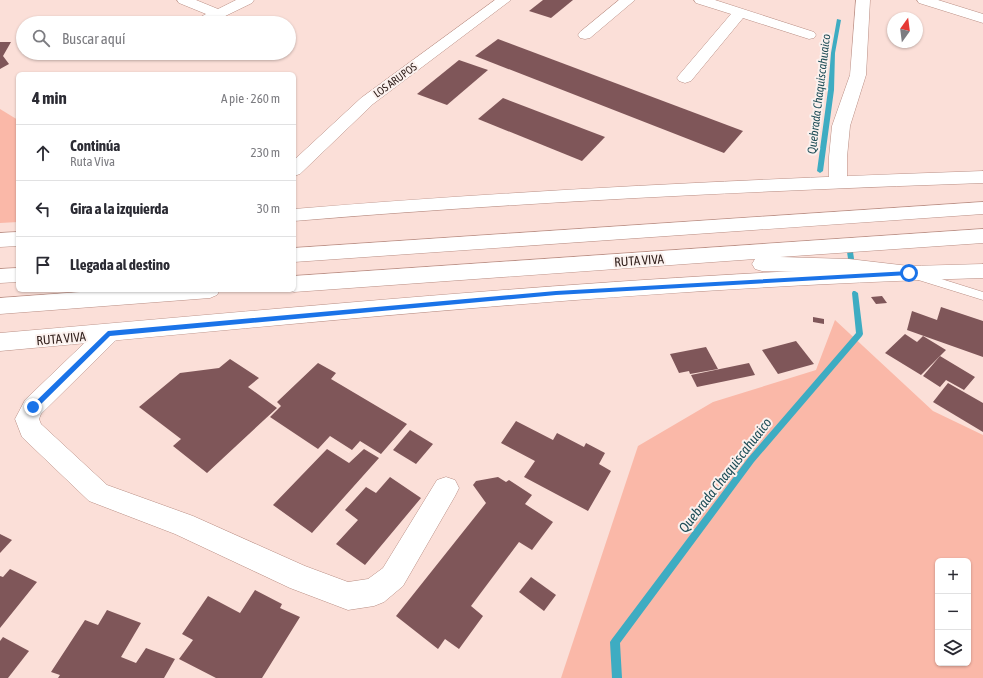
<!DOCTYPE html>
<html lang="es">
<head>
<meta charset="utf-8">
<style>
  body { margin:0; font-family:"Asap Condensed",sans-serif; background:#f7f7f7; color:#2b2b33 }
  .controls { position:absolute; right:12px; bottom:12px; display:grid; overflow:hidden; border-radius:6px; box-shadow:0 1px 3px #0004 }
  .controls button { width:36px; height:36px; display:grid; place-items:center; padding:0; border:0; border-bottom:1px solid #e1e1e2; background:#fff; color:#2b2b33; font:20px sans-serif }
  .compass { position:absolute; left:887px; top:12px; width:36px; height:36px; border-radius:50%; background:#fff; box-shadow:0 1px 3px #0004; rotate:14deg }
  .stop { position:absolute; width:12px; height:12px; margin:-9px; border:3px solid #1a73e8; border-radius:50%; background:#fff }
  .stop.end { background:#1a73e8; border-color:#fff; box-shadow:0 1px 4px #0008 }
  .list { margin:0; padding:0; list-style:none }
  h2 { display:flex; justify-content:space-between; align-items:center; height:52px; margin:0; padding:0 16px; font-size:17px }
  h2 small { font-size:13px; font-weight:400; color:#7c7c81 }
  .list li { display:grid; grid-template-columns:26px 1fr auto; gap:12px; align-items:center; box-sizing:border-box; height:56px; padding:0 16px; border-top:1px solid #e1e1e2 }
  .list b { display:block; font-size:15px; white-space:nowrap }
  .list p { margin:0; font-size:13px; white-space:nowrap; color:#7c7c81 }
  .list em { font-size:13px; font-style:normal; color:#7c7c81 }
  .icon { flex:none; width:22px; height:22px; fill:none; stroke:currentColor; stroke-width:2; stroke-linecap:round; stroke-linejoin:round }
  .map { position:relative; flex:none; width:983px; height:678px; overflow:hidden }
  .search { position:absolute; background:#fff; box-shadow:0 1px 3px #0004; left:16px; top:16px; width:280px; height:44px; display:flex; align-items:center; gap:10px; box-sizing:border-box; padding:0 14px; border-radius:22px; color:#7c7c81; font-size:15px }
  .panel { position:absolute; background:#fff; box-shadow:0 1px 3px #0004; left:16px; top:72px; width:280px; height:220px; border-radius:6px }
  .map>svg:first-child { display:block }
  .green { fill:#fab8a8; fill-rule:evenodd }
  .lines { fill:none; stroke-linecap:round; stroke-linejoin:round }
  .stream { fill:#3eacc2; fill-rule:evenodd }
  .building { fill:#7f5659 }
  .service-casing { stroke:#b98e84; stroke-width:1 }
  .minor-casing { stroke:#b98e84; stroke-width:1 }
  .primary-casing { stroke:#b98e84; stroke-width:1 }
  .trunk-casing { stroke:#b98e84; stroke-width:1 }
  .service { fill:#fff; fill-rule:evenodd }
  .minor { fill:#fff; fill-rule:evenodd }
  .primary { fill:#fff; fill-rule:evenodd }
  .trunk { fill:#fff; fill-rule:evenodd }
  .route { fill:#1a73e8 }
  .labels { text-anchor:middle; stroke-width:4; stroke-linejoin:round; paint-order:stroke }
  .far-street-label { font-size:11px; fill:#33221e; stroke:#fbf1ee }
  .far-water-label { font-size:12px; font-style:italic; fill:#1e4d57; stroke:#fbf1ee }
  .street-label { font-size:13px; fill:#33221e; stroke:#fbf1ee }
  .water-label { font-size:14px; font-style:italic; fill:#1e4d57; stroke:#fbf1ee }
</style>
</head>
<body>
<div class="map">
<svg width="983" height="678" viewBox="0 0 983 678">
  <rect width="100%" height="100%" fill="#fbdfd8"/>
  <g class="green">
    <polygon points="0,109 18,120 18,222 0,223"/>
    <path d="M835 320 933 411 983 435V678H561L638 446 713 402 816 370ZM938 561H968V663H938Z"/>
  </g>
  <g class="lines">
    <g class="stream">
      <polygon points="837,19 841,20 835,53 834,90 823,171 820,173 817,171 828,90 831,53"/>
      <polygon points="847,242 849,242 852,244 854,259 851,261 848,259 846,244"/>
      <polygon points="853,291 855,291 858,293 863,334 862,336 754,462 620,643 622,678 612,678 610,642 612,639 748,458 856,333 852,293"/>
    </g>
  </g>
  <g class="building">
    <polygon points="543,0 573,0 551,18 529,11"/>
    <polygon points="498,39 743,131 724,153 475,56"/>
    <polygon points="0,42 11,42 3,56 9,64 0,69"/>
    <polygon points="459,60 488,70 447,105 417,94"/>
    <polygon points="503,98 605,137 582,161 478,119"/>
    <polygon points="882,296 887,303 876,304 871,297"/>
    <polygon points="941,307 983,321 983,357 907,330 912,311 937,320"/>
    <polygon points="813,317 824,319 824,324 813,322"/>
    <polygon points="905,334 917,342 923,336 946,350 921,375 885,353"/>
    <polygon points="796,341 814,364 778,374 762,350"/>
    <polygon points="706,347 718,369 690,374 689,371 679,373 670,354"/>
    <polygon points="940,356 975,377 964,390 946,380 940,387 923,376"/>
    <polygon points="230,359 259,378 248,387 277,408 207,473 173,446 181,439 139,407 180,373 219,368"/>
    <polygon points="318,363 336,373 331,379 407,424 381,454 360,441 352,450 330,436 318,449 270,417 281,406 277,402"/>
    <polygon points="749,363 755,375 697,387 691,375"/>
    <polygon points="948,383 983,403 983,432 933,402"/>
    <polygon points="516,421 553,440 557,433 584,447 586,443 605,453 599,464 611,471 588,511 524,477 535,461 501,443"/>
    <polygon points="410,430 433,444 416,464 393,450"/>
    <polygon points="327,449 349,463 364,449 379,458 312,533 273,505"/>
    <polygon points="390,477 421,498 365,565 336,544 358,520 345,510 366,487 376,493"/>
    <polygon points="498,477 506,482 509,480 532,495 525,504 553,522 532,550 519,542 471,606 483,616 459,649 445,639 438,649 396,616 486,503 473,485 476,481"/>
    <polygon points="0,534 12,540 0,553"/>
    <polygon points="10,569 37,582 0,628 0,576 3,577"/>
    <polygon points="531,577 556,595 544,611 519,592"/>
    <polygon points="255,590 282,604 280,608 300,617 262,678 216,678 179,659 193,640 182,634 208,596 240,613"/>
    <polygon points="107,610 141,623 121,657 136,663 146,648 175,659 164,678 58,678 60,675 51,672 85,620 98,625"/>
    <polygon points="3,637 29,651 8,678 0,678 0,641"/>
  </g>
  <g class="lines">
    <defs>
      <polygon id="service" points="916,271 983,292 983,300 912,278 910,275 912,272"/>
      <g id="minor">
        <polygon points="177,0 196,0 218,9 236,0 254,0 252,3 211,23 193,23 195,20 206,14 179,3"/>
        <polygon points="495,0 511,0 373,104 300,174 294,176 294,160 361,98"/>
        <polygon points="619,0 635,0 590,38 585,39 580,38 578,35 580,32"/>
        <polygon points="694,0 715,0 814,32 816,35 814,38 809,39 743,18 691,81 685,83 679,81 677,78 679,75 731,14 696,3"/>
        <polygon points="856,0 870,0 866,75 850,126 847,157 847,182 844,186 838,188 832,186 829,182 829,157 832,126 850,75"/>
        <polygon points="917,0 938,0 983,14 983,23 919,3"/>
        <polygon points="108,326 116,328 119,334 116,340 41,414 39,419 41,424 107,485 193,516 305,566 348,582 368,579 383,568 437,480 446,477 455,480 459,488 455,496 403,586 384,602 374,606 348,610 290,588 175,534 89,501 22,437 15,419 25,400 100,328"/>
      </g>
      <g id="primary">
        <path d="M983 171V183C753 191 523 202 294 221V209C523 190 753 179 983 171Z"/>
        <polygon points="18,232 18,246 0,247 0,233"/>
        <path d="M983 264V278C654 287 327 321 0 351V333C327 305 654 272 983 264Z"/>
      </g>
      <g id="trunk">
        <polygon points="983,202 983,214 294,262 294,248"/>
        <polygon points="983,229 983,243 780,257 849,259 909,266 916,268 919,273 916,278 909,280 849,273 762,271 755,269 752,264 755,259 294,292 289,290 294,290 294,276"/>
        <polygon points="18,268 18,282 0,283 0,269"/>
        <polygon points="107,290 220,290 217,295 210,298 0,314 0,298"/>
      </g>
    </defs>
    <use href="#service" class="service-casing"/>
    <use href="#minor" class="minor-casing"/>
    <use href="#primary" class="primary-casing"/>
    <use href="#trunk" class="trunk-casing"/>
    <use href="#service" class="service"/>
    <use href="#minor" class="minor"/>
    <use href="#primary" class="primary"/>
    <use href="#trunk" class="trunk"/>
  </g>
  <polygon class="route" points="909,271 912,273 909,275 556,295 110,336 36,409 31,409 30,407 108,331 556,291"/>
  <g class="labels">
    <g class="far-street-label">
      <text transform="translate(395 80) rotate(-36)" y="4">LOS ARUPOS</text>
    </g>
    <g class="far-water-label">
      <text transform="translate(819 94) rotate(-83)" y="4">Quebrada Chaquiscahuaico</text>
    </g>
    <g class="street-label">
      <text transform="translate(639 260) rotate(-4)" y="5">RUTA VIVA</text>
      <text transform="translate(61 338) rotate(-5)" y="5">RUTA VIVA</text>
    </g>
    <g class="water-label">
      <text transform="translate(725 475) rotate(-52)" y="5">Quebrada Chaquiscahuaico</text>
    </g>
  </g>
</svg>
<div class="controls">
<button>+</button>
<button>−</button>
<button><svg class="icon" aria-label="layers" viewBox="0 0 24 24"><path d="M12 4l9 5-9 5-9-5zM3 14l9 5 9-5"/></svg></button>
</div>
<svg class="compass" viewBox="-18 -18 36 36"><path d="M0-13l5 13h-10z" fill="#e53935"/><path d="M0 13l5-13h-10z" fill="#7c7c81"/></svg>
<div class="stop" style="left:909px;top:273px"></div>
<div class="stop end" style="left:33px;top:407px"></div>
<div class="search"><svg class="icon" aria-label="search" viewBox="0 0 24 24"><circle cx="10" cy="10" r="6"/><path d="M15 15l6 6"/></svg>Buscar aquí</div>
<section class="panel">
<h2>4 min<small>A pie · 260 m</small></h2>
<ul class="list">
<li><svg class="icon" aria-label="ahead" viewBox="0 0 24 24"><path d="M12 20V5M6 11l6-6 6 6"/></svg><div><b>Continúa</b><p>Ruta Viva</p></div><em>230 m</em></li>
<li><svg class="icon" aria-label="left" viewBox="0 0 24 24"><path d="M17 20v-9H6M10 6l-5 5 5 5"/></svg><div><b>Gira a la izquierda</b></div><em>30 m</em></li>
<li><svg class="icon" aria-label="arrive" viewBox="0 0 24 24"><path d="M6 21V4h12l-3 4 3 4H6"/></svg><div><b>Llegada al destino</b></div></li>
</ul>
</section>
</div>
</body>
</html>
